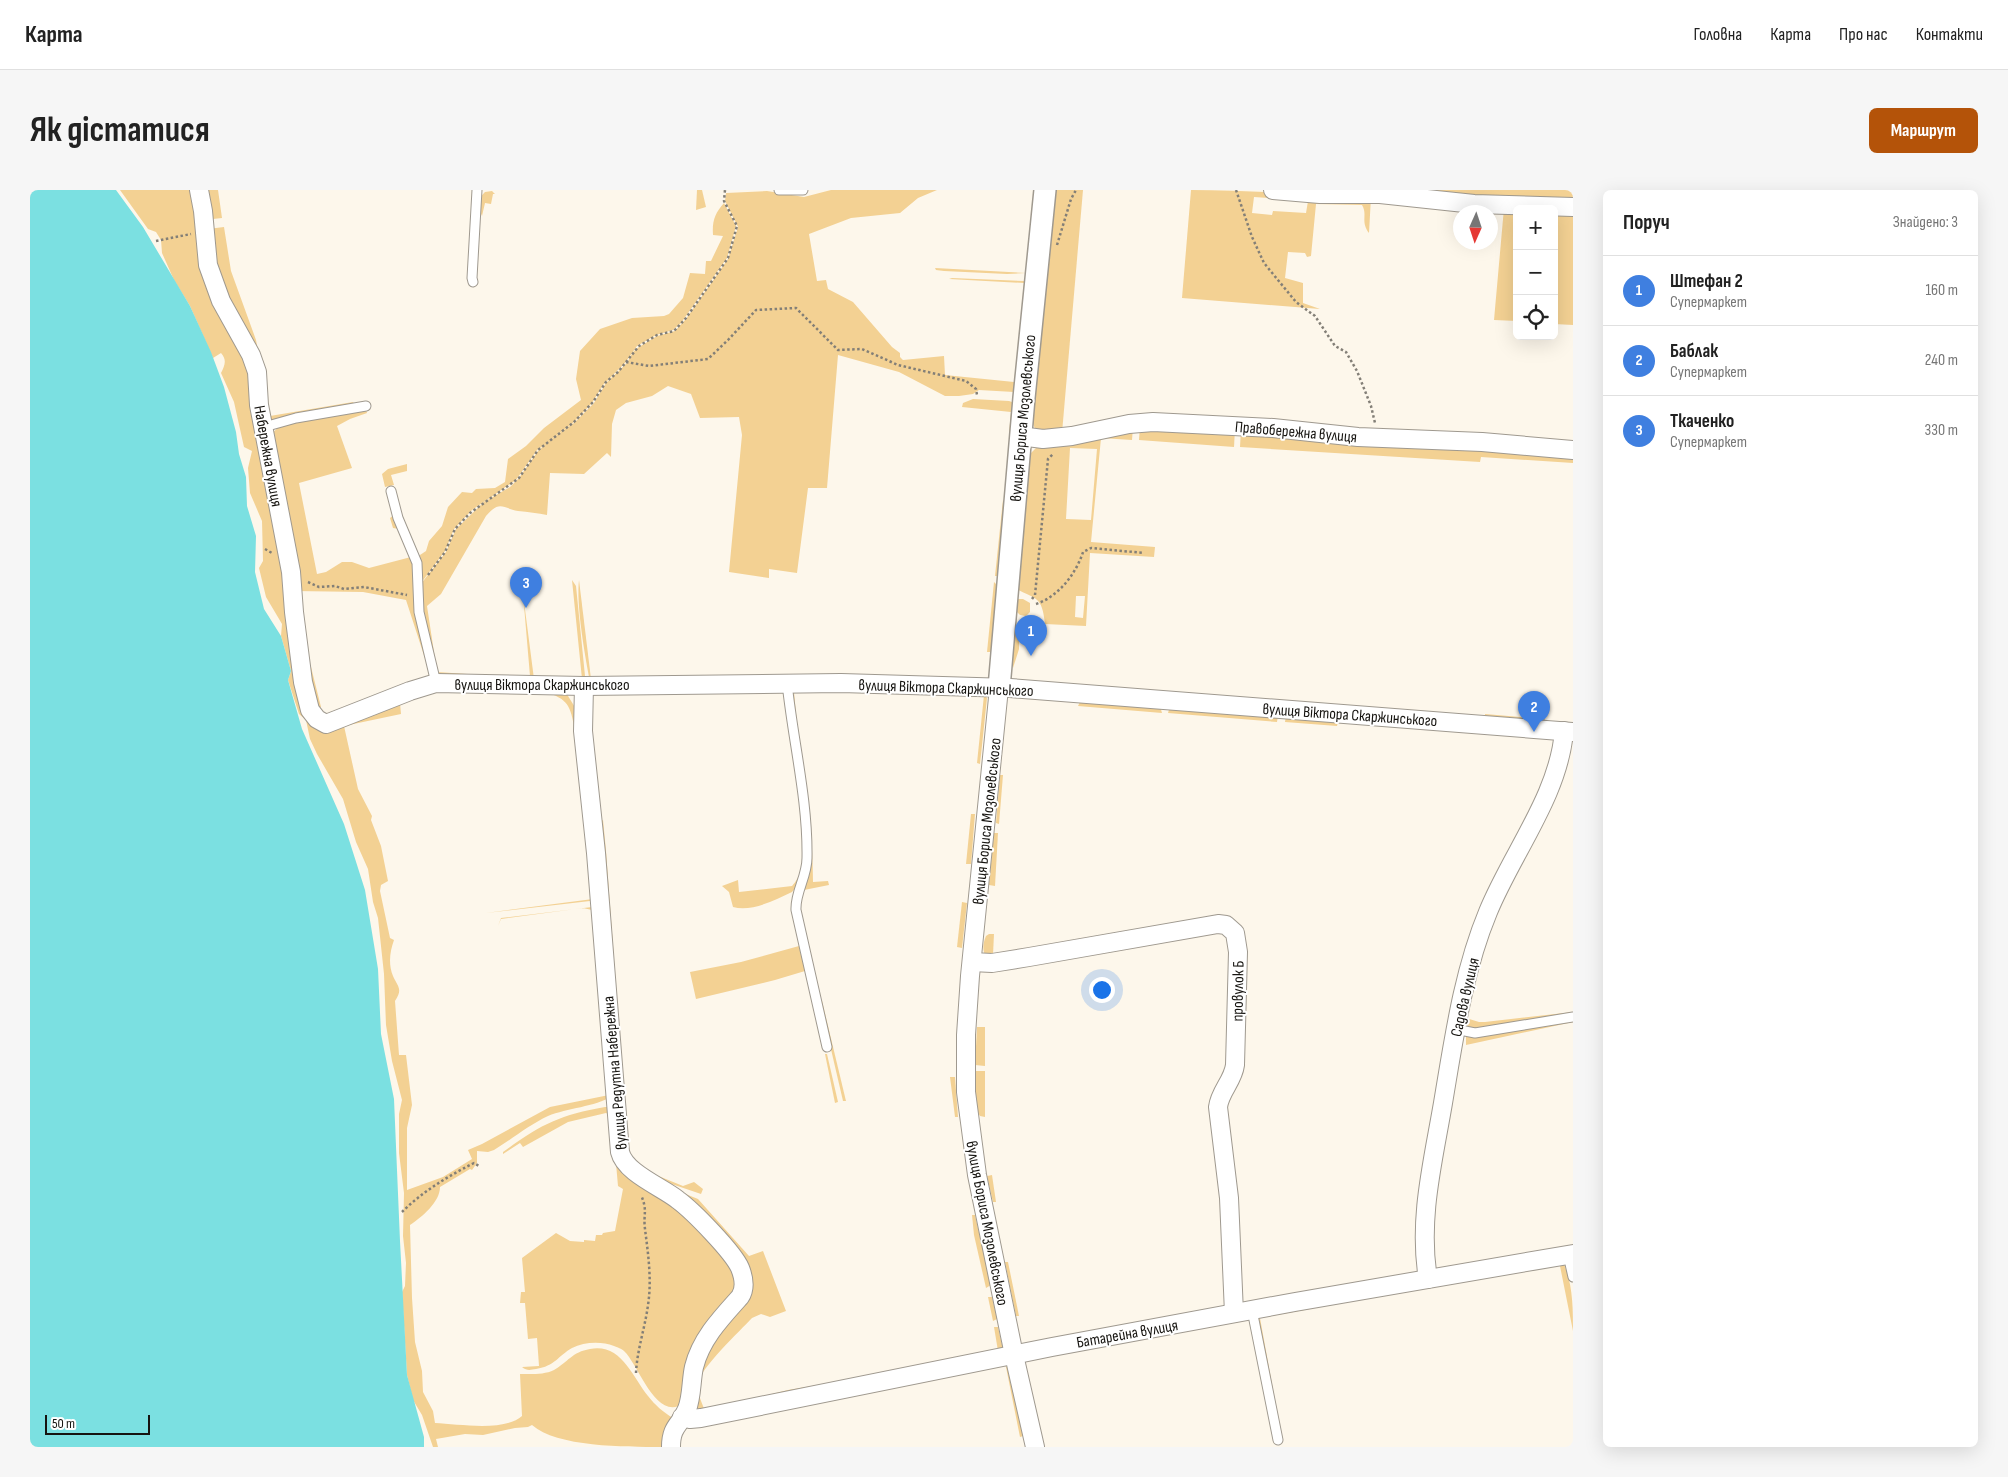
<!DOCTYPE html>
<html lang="uk">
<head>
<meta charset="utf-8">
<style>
  body { margin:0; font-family:"Sofia Sans Condensed",sans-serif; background:#f6f6f6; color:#222 }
  .controls { position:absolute; right:15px; top:15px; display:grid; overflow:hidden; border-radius:8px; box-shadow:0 5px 20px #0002 }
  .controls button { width:45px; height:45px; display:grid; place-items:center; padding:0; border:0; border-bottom:1px solid #e0e0e0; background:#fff; color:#222; font:25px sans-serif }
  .compass { position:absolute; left:1423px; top:15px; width:45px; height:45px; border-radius:50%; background:#fff; box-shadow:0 5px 20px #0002; rotate:183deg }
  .scale { position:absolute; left:15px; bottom:12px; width:105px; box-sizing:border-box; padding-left:5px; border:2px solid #161410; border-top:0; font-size:14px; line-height:18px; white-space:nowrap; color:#161410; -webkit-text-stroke:4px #fff; paint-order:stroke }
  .you { position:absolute; left:1071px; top:799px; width:18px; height:18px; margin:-12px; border:4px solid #fff; border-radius:50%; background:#1a73e8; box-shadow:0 0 0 8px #1a73e833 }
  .badge { display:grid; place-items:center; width:32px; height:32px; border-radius:50%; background:#b45309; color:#fff; font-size:16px; font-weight:700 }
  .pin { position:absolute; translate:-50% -41px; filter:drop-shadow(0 1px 2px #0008) }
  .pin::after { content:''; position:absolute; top:26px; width:18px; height:15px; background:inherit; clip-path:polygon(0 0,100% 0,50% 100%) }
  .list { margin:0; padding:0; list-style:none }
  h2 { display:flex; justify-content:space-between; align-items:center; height:65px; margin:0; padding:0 20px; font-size:21px }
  h2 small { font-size:16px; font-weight:400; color:#767676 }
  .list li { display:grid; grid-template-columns:32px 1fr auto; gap:15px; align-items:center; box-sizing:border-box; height:70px; padding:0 20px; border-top:1px solid #e0e0e0 }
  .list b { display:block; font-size:19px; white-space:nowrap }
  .list p { margin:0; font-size:16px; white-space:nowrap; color:#767676 }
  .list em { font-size:16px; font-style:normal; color:#767676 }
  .icon { flex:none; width:28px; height:28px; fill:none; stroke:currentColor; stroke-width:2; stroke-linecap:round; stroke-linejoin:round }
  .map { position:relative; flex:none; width:1543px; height:1257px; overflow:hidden; border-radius:8px }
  header { display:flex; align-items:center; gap:30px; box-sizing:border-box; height:70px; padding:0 25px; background:#fff; border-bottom:1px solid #e0e0e0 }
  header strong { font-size:24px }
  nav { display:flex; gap:28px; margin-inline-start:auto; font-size:18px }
  .intro { display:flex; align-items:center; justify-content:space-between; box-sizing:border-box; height:120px; padding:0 30px }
  h1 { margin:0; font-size:35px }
  .button { padding:12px 22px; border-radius:8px; background:#b45309; color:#fff; font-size:18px; font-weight:700 }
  main { display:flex; gap:30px; padding:0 30px }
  aside { flex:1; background:#fff; border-radius:8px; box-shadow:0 5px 20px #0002 }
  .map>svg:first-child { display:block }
  .green { fill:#f3d193; fill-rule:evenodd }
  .water { fill:#7be0e1 }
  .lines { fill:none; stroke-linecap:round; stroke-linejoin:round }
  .service-casing { stroke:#9f998f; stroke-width:11 }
  .minor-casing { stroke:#9f998f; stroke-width:20 }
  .tertiary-casing { stroke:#9f998f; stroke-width:24 }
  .path { stroke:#837f77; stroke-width:2.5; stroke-dasharray:2.5 2.5; stroke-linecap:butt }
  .service { stroke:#fff; stroke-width:9 }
  .minor { stroke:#fff; stroke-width:18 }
  .tertiary { stroke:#fff; stroke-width:21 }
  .labels { text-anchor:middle; stroke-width:4; stroke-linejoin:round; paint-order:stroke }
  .street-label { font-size:16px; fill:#161410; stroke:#fff }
</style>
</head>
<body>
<header>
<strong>Карта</strong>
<nav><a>Головна</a><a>Карта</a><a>Про нас</a><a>Контакти</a></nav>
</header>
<div class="intro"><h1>Як дістатися</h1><a class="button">Маршрут</a></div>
<main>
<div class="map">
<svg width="1543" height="1257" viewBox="0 0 1543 1257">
  <rect width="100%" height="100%" fill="#fdf7eb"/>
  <g class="green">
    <path d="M90 0H165L171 39 215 160 286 533 370 513 371 524 314 536 328 599 342 626 341 630 351 656 358 691 351 695 350 701 360 748 364 750C360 761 358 774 363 786 368 797 373 799 365 811L369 865H376L382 915 377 938V1000L413 987 442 969 438 960 452 954 520 917 579 905 582 906C565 917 537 918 518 926 499 935 482 949 464 960L458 962 447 961V973L442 980 440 979 410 997C410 1012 392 1027 380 1035L382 1108 385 1152 392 1181 393 1202 403 1221 405 1233C429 1234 474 1242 492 1226L490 1184C500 1184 514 1185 524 1180 538 1172 542 1162 560 1159 591 1153 602 1186 618 1206 625 1215 633 1222 643 1228L631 1257C596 1257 526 1257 502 1235L498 1237 485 1238 453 1245 435 1244 406 1249 408 1257H403L392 1225 383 1210 377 1185 372 1102 375 1096 376 1073 373 1046 374 1003 369 963V924L372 910 362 871 356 835 354 784 348 728 343 712 338 679 326 652 313 609 287 564 280 549 276 530 269 524 258 490 261 481 251 446 252 434 236 407 229 378 233 371 232 331 220 303 218 278 222 261 214 257 204 212 191 183C195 175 197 170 191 163L183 168 160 116 144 90 132 63 131 50 126 42 118 39Z"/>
    <polygon points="172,0 188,0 192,28 183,29 177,26"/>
    <polygon points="667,0 672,0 676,17 666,20"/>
    <path d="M801 0H907L888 8 870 23 821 28 779 44 787 91 796 90 798 99 823 112 862 157 870 163V167L873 170 914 166 915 185 984 192 992 122 995 123 987 201 984 202 949 200 943 204 929 206H915L869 182 808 165 797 298H778L767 383 739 379V388L699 382 712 245 709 227 670 228 661 204 638 196 622 206 596 213 586 220 582 234 581 267 577 263 554 284 520 283 517 325C508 323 498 322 488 321 472 318 470 310 456 326L411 404 397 416 407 482 437 484 436 489 408 488 396 445 390 395 416 362 426 339 454 312 480 297 489 288 508 261 516 254 507 260 486 290 442 320 424 339 415 361 391 393 390 365 396 361 399 351 412 336 418 317 432 302 442 303 446 299 465 298 475 292 478 269 496 256 514 238 551 210 546 189 550 161 570 139 602 128 634 126 639 124 653 108 660 83 675 84 676 71H681L693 46 683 45C682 31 685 23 694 13L706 36 697 68 651 133 643 140 626 145 607 156 595 173 573 195 562 213 542 234 516 253 544 233 564 213 576 193 597 173 603 162 609 157 627 146 645 141 656 129 698 69 708 37 695 11 696 3 737 1 774 7Z"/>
    <polygon points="1022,0 1053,0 1032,243 1006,241 1000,227"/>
    <path d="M1161 0C1222 0 1281 5 1341 7L1339 43C1330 31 1338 25 1332 15L1286 14 1281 66 1277 67 1275 63 1258 62 1255 88 1273 93V113L1290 119 1152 108ZM1224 7 1278 11 1276 23 1243 21 1242 25 1222 23Z"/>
    <polygon points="1267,0 1543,0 1543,15"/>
    <path d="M462 1 465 4H463L461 14 455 13 452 26C448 17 447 9 455 2Z"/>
    <polygon points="1474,18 1543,20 1543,135 1524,134 1524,19 1487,19 1487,131 1464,130"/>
    <polygon points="194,37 201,81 226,150 240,226 323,212 325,215 240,233 194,109 178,39"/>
    <polygon points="905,78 996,83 977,84 914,81 906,80"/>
    <polygon points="922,88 995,91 995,117 992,117 994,93 919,89"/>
    <polygon points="943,209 979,211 985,213 982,241 979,243 981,222 932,217 933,213"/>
    <polygon points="336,220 337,223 320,229 307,236 322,278 269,293 287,384 296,382 312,372 322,372 339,378 381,367 369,339 363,338 360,328 364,325 383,367 402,490 376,410 333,402 264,401 240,245 251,235"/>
    <polygon points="1110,236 1205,239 1204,257 1109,250"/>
    <path d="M1103 237 1102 250 1071 248 1061 352 1125 357 1124 367 1060 363 1056 436 1015 434C1012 404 1005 410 983 397L999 265 1007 257ZM1040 258 1067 259 1061 330 1036 329ZM1046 406H1055L1053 428 1045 427Z"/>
    <polygon points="1211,239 1543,262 1543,273 1451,267 1450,272 1210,257"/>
    <polygon points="377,274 377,281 361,285 364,295 355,297 352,284 358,279"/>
    <polygon points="973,310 975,314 968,386 965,386"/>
    <polygon points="542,390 546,396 555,486 553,492 503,491 500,486 493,404 504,489 552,489"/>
    <path d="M549 390 561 489 560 492C555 467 546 415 549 390Z"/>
    <polygon points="964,392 967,395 961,462 957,462"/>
    <polygon points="988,409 993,409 1000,413 1000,422 996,426 990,425 987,422"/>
    <path d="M989 436V459L983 478C981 465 983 449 987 437Z"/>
    <polygon points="278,477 281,477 291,517 285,519"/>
    <path d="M512 501H535L546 519V535L544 536C540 512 535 508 512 501Z"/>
    <path d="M762 502H764C769 565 783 628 783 692L798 691 799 695 774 700 779 684 781 666Z"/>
    <polygon points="954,505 957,508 950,574 947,573"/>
    <polygon points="1051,510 1130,516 1132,523 1048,516"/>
    <polygon points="1140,516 1248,525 1247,532 1138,523"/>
    <polygon points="1455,524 1515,529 1514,533 1455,528"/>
    <polygon points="1256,525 1308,532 1307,536 1255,532"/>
    <polygon points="970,585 973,585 969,634 966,633"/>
    <polygon points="941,624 945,624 941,674 936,674"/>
    <polygon points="573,630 576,661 592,879 570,632"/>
    <polygon points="964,643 968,643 965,696 959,695"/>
    <path d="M772 652C778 667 774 690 762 702 745 710 722 722 703 717L699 702 692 696 708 690 709 702 762 696C774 683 773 669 772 652Z"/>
    <polygon points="563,709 560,711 456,723"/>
    <polygon points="932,712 937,713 932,758 927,757"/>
    <polygon points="562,717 562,720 553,718 471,729 468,736 471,728"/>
    <path d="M959 744H964L963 765 956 767C952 760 953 753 956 746Z"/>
    <polygon points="769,756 775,781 745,790 666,809 660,782 711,772"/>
    <polygon points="792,811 816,911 813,911 790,812"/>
    <polygon points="1543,822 1543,824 1447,840 1438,837 1433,832 1436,828 1449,832 1455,832"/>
    <polygon points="1543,829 1543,832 1436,855 1436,847"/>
    <polygon points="947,837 955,837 955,876 945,875"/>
    <polygon points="795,864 797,864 808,912 805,913"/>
    <polygon points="945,881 955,881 955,927 950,926 946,920"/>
    <polygon points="920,887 925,887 928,927 925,927"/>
    <path d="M575 917H579L582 926 576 923 538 932 493 957 490 953 473 964V962C510 935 529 925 575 917Z"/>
    <path d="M584 951 705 1074 710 1096 680 1136 654 1213C626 1233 609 1175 594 1161 592 1159 587 1157 584 1156 571 1151 554 1152 542 1158 528 1166 525 1176 506 1179 500 1180 497 1181 492 1177L509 1176 507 1148 498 1149 495 1113H490L491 1102H495L492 1068 526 1043 540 1051 554 1052V1050L565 1051 566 1045H572L573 1043 585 1041 593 999 588 996Z"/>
    <polygon points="599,971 621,983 653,996 664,992 673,999 671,1004 624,988"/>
    <polygon points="962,985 966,1012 963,1012 957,986"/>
    <path d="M638 997 668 1009 719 1066 733 1061 756 1121 740 1127 731 1124 722 1128C711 1140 668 1180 668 1194 667 1203 672 1213 675 1221L758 1200 806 1192 805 1197 676 1222C667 1221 663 1214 663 1206 661 1182 675 1154 690 1136 698 1127 710 1118 715 1107 717 1103 718 1097 718 1092 715 1064 660 1013 638 997Z"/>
    <polygon points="942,1025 945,1025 961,1095 956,1098 944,1045"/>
    <polygon points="975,1072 978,1072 989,1126 986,1126"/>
    <path d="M1533 1072C1543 1093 1543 1119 1543 1141L1530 1076 1521 1075Z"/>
    <polygon points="958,1107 962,1107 967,1129 963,1131"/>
    <polygon points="1277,1114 1280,1119 1230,1128 1249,1233 1246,1230 1227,1126"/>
    <polygon points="964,1137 968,1137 973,1159 968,1161"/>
    <polygon points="973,1175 977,1177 993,1246 990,1247 976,1177"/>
  </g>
  <polygon class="water" points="0,0 86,0 113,37 160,116 181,162 194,197 206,242 209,264 216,287 217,316 226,346 225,382 234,419 251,446 261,481 258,490 272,539 314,634 335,700 348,779 351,844 364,909 370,1051 377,1185 394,1247 394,1257 0,1257"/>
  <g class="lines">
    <defs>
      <g id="service">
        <polyline points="749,0 773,0"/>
        <polyline points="443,92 442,88 447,0"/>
        <polyline points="234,237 266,228 336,216"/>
        <polyline points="361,301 368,328 387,373 389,422 406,493"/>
        <path d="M757 493C763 551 778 610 777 668 777 687 765 702 766 720L797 857"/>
        <polyline points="1425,839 1445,843 1543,827"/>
        <polyline points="1538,1065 1543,1087"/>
        <polyline points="1222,1120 1248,1250"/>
      </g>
      <g id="minor">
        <polyline points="169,0 173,21 178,75 191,111 221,165 227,182 229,215 261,382 264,422 273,492 280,520 287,529 296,534 380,501 406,493 554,496 811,493 980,498 1543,542"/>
        <polyline points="1243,0 1290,4 1350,4 1444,14 1543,17"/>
        <polyline points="990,246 1013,249 1042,246 1099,234 1123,232 1243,238 1328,247 1452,252 1543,260"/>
        <path d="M554 496 553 541 566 663 590 962C595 983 632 997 648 1010 663 1021 703 1062 710 1078 714 1088 716 1098 710 1107 691 1128 671 1149 664 1177 661 1190 662 1207 657 1219 651 1235 641 1235 641 1257"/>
        <polyline points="969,498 940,786 936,845 936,902 947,985 984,1165 1005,1257"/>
        <path d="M942 772 962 773 999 767 1188 734 1196 735 1205 743 1208 762 1205 875C1203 891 1190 901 1188 917L1199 1008 1204 1123"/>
        <path d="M1398 1089C1388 1029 1403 972 1413 913 1424 848 1433 782 1458 722 1482 663 1529 605 1534 541"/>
        <polyline points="652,1227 660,1229 671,1228 1022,1157 1265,1112 1543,1064"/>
      </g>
      <polyline id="tertiary" points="969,498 994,208 1015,0"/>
    </defs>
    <use href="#service" class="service-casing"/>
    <use href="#minor" class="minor-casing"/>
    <use href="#tertiary" class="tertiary-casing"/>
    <g class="path">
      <polyline points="1206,0 1222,47 1234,73 1266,112 1285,126 1305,156 1316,162 1327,181 1341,216 1345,233"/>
      <polyline points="126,51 161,44"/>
      <polyline points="1027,55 1041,9 1046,0"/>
      <polyline points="596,172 619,176 678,169 698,150 726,120 766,118 808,160 832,159 868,175 936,191 946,199 947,205"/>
      <polyline points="235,359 242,363"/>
      <polyline points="398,385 415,362 425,339 440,323 489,288 508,260 544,232 563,212 576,192 588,182 609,156 627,145 644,141 656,128 698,68 707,36 694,11 695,0"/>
      <polyline points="278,392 289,397 305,396 314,399 334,397 377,405"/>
      <polyline points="1002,409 1005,405 1018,269 1023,264"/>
      <path d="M1006 414C1028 407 1046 384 1053 362L1061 358 1114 363"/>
      <path d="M372 1022C392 1002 418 986 444 973L449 976"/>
      <path d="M606 1183C607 1160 615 1138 618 1115 622 1090 618 1063 615 1039 613 1024 618 1021 611 1005"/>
    </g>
    <use href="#service" class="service"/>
    <use href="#minor" class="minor"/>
    <use href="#tertiary" class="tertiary"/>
  </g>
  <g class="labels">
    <g class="street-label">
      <text transform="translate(992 228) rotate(-85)" y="6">вулиця Бориса Мозолевського</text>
      <text transform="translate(1266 241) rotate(5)" y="6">Правобережна вулиця</text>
      <text transform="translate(239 266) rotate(80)" y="6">Набережна вулиця</text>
      <text x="512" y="500">вулиця Віктора Скаржинського</text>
      <text transform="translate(916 497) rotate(2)" y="6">вулиця Віктора Скаржинського</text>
      <text transform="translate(1320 524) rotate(4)" y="6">вулиця Віктора Скаржинського</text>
      <text transform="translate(956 631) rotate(-84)" y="6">вулиця Бориса Мозолевського</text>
      <text transform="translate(1207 801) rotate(-89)" y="6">провулок Б</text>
      <text transform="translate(1434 807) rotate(-77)" y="6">Садова вулиця</text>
      <text transform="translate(584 883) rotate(-95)" y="6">вулиця Редутна Набережна</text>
      <text transform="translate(958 1033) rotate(79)" y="6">вулиця Бориса Мозолевського</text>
      <text transform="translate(1097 1143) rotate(-10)" y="6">Батарейна вулиця</text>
    </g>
  </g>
</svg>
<div class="controls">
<button>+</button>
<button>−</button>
<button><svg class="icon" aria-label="locate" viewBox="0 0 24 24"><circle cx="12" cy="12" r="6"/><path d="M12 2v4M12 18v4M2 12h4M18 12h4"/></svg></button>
</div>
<svg class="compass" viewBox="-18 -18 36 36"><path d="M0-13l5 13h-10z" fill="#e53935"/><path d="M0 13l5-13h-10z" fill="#767676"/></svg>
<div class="scale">50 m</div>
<div class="you"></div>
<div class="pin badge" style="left:1001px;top:466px;background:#3f7fe0">1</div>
<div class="pin badge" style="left:1504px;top:542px;background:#3f7fe0">2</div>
<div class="pin badge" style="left:496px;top:418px;background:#3f7fe0">3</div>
</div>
<aside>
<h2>Поруч<small>Знайдено: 3</small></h2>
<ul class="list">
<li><span class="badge" style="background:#3f7fe0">1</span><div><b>Штефан 2</b><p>Супермаркет</p></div><em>160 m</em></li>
<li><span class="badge" style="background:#3f7fe0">2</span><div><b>Баблак</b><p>Супермаркет</p></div><em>240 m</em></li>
<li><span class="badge" style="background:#3f7fe0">3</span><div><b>Ткаченко</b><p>Супермаркет</p></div><em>330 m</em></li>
</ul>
</aside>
</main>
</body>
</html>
